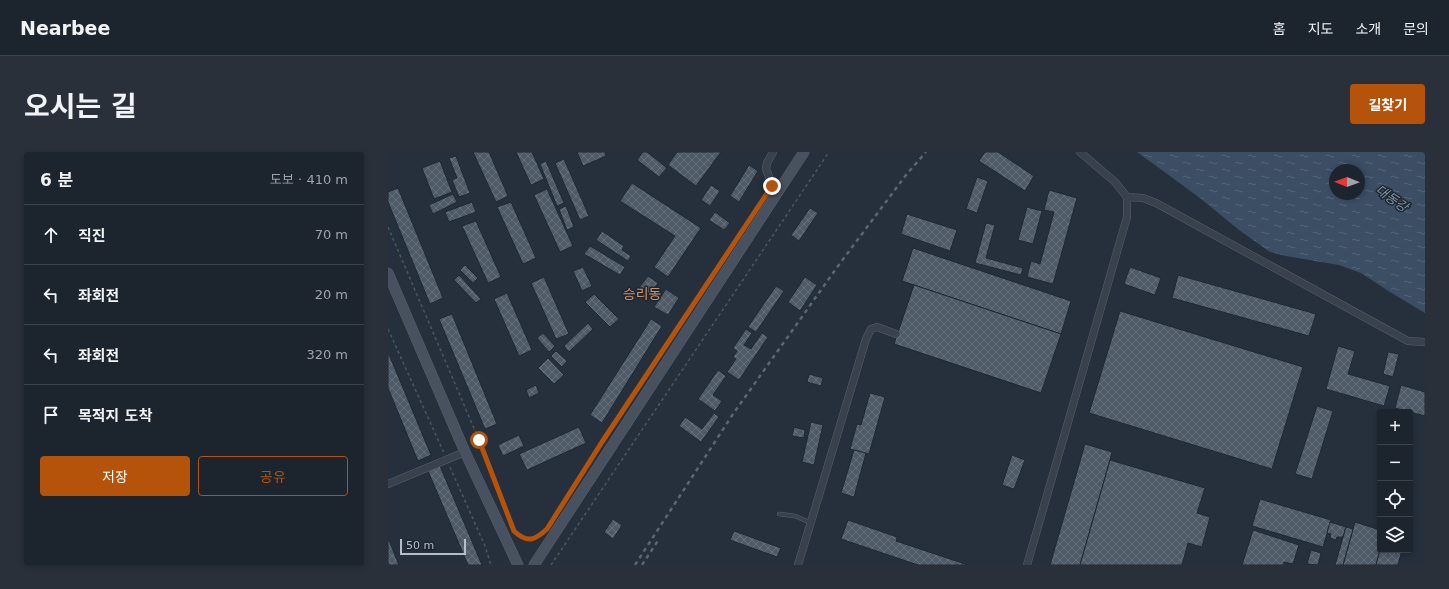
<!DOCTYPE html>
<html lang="ko">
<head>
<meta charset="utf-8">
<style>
  body { margin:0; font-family:"DejaVu Sans","Noto Sans KR",sans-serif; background:#293039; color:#f1f3f6 }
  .controls { position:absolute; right:12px; bottom:12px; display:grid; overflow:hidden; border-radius:4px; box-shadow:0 2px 6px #0003 }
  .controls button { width:36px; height:36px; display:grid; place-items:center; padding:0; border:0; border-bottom:1px solid #3a4149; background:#1c242d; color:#f1f3f6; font:20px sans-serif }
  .compass { position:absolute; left:941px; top:12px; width:36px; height:36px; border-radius:50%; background:#1c242d; box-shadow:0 2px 6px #0003; rotate:271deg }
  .scale { position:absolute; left:12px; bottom:10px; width:66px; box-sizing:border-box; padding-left:4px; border:2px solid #b5bdc7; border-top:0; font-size:11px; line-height:14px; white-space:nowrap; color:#b5bdc7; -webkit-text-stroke:3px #1e2731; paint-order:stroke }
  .stop { position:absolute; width:12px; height:12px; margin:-9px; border:3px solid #b45309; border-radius:50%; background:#fff }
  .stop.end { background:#b45309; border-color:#fff; box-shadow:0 1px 4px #0008 }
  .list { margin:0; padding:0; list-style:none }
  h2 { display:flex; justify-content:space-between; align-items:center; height:52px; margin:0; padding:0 16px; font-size:17px }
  h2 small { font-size:13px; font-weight:400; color:#a0a4aa }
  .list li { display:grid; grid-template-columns:26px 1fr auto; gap:12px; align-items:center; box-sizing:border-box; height:60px; padding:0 16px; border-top:1px solid #3a4149 }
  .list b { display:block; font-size:15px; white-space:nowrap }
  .list em { font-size:13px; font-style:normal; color:#a0a4aa }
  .actions { display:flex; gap:8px; padding:12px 16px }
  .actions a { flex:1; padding:9px 0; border:1px solid #b45309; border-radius:4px; text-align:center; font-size:14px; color:#b45309 }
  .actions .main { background:#b45309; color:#fff }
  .icon { flex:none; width:22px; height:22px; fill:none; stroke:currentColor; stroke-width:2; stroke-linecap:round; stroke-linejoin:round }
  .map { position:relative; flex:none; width:1037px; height:413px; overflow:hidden; border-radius:4px }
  header { display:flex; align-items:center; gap:24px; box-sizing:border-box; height:56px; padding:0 20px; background:#1c242d; border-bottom:1px solid #3a4149 }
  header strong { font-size:19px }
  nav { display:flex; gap:22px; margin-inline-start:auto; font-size:14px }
  .intro { display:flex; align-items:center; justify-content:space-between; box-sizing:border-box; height:96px; padding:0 24px }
  h1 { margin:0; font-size:28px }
  .button { padding:10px 18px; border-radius:4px; background:#b45309; color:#fff; font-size:14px; font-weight:700 }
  main { display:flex; gap:24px; padding:0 24px }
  aside { flex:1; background:#1c242d; border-radius:4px; box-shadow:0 2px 6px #0003 }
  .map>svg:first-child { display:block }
  .water { fill:url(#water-ripples); fill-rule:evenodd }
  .building { fill:url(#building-cross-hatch); stroke:#202933 }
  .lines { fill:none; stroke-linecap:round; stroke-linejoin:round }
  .service-casing { stroke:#57606a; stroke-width:4.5 }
  .minor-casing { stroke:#57606a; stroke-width:8 }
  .secondary-casing { stroke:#57606a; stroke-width:11 }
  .path { stroke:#475a5c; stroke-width:1.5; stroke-dasharray:3 3; stroke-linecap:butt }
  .service { stroke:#39424c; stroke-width:3.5 }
  .minor { stroke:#39424c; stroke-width:7 }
  .secondary { stroke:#48515f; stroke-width:10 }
  .rail { stroke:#5c6673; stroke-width:2.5; stroke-dasharray:4 4; stroke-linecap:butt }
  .route { stroke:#b45309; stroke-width:5 }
  .labels { text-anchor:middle; stroke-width:3; stroke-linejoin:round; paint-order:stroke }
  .water-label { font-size:13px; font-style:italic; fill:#7f94ad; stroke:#1e2731 }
  .quarter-label { font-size:14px; fill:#cd926a; stroke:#1e2731 }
</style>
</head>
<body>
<header>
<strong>Nearbee</strong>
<nav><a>홈</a><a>지도</a><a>소개</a><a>문의</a></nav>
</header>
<div class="intro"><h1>오시는 길</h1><a class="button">길찾기</a></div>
<main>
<aside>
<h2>6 분<small>도보 · 410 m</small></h2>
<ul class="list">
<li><svg class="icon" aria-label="ahead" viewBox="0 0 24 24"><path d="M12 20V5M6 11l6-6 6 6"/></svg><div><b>직진</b></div><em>70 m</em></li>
<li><svg class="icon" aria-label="left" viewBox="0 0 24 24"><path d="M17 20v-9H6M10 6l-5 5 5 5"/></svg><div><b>좌회전</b></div><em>20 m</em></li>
<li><svg class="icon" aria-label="left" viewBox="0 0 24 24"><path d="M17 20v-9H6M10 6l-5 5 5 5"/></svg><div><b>좌회전</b></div><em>320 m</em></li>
<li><svg class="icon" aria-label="arrive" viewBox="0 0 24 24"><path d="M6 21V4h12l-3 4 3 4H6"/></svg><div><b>목적지 도착</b></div></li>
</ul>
<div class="actions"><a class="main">저장</a><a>공유</a></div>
</aside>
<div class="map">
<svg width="1037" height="413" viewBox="0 0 1037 413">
  <defs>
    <pattern id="water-ripples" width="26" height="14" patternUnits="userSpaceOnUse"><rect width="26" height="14" fill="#3c4e64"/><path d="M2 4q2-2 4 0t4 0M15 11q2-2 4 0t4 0" fill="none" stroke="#566679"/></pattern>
    <pattern id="building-cross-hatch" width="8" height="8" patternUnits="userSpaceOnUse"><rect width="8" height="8" fill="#4e5a67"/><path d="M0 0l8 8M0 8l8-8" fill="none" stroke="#65707b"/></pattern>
  </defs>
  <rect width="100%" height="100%" fill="#25303c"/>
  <path class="water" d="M749 0H1037V161L1002 140 973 121 951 113 898 104 882 100 851 78 812 46ZM947 18H971V42H947Z"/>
  <g class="building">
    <polygon points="85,0 101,0 120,44 108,50"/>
    <polygon points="128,0 144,0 156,27 143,33"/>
    <polygon points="189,0 217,0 218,4 195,14"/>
    <polygon points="255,0 259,0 279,16 271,25 249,8"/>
    <polygon points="289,0 333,0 308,34 280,13"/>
    <polygon points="597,0 610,0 646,24 637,39 591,9"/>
    <polygon points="68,4 82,41 71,45 64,28 69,26 61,6"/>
    <polygon points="176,7 201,64 192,68 167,11"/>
    <polygon points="52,9 64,40 46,47 34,16"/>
    <polygon points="158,9 176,51 169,54 152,12"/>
    <polygon points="361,13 370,19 351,50 342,44"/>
    <polygon points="589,25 600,29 589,61 578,57"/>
    <polygon points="244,31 313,76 280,125 266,115 287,84 232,49"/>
    <polygon points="323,33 332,39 322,54 313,48"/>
    <polygon points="10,36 55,146 42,152 0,50 0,40"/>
    <polygon points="159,37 185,94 172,100 146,43"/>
    <polygon points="661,38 689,46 665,132 639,125 643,109 652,112 666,60 656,58"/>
    <polygon points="65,42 69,50 45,62 41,53"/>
    <polygon points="84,50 88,60 61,70 57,60"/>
    <polygon points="123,50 148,106 135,112 109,55"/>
    <polygon points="178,54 186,75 179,78 171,57"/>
    <polygon points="639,55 654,59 645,92 630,88"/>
    <polygon points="422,56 430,61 411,89 403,83"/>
    <polygon points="327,60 342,71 336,78 321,68"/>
    <polygon points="519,62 569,78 562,99 513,82"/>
    <polygon points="88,69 113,125 100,131 74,74"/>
    <polygon points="598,71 607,73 598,106 635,116 633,123 587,111"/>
    <polygon points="214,79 236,94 234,98 243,104 240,109 208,88"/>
    <polygon points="202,94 237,115 232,123 196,102"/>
    <polygon points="525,96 683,149 673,182 514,129"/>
    <polygon points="77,113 90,126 85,131 72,118"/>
    <polygon points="195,115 204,134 194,139 185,119"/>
    <polygon points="742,115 773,126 767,143 736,132"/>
    <polygon points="71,123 93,147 88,151 66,128"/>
    <polygon points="790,123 928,162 921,184 784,146"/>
    <polygon points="260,124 270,131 258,148 248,140"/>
    <polygon points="156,125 181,182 168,187 143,131"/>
    <polygon points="417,125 429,133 412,159 400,150"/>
    <polygon points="526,133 673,182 653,241 506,192"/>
    <polygon points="388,134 396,139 368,180 360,175"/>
    <polygon points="278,137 291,146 280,163 266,155"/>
    <polygon points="119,141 144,198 131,204 106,147"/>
    <polygon points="206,142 231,167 222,175 197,150"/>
    <polygon points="732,159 915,215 884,317 701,261"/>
    <polygon points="64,162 109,272 97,277 51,167"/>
    <polygon points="263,167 274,174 214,271 202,263"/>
    <polygon points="200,171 205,177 181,200 176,194"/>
    <polygon points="358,177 364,181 356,193 363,197 374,181 380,185 351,228 339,220 348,207 345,205 349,199 345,196"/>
    <polygon points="155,181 167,194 161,200 149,186"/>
    <polygon points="950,194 967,199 960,222 1002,234 996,254 938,237"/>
    <polygon points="168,199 179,209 174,215 163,204"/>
    <polygon points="0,200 43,303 30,309 0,236"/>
    <polygon points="1000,200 1011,202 1005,225 995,222"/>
    <polygon points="160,206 176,223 166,232 150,216"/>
    <polygon points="330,218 338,224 325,243 334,249 327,259 310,247"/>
    <polygon points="421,222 435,226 433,234 419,230"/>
    <polygon points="148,233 151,241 141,246 138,238"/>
    <polygon points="1013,233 1037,240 1037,264 1007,256"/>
    <polygon points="482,241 497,245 481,302 462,297 469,272 473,273"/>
    <polygon points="929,254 945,259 924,327 907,322"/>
    <polygon points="326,261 331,265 313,290 291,274 297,265 314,277"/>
    <polygon points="423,270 435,273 426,313 414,310"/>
    <polygon points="191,275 198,291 139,318 131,302"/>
    <polygon points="406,275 417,278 416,286 404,284"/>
    <polygon points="131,283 136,294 115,304 110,293"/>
    <polygon points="697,292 724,300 722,308 692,413 662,413"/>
    <polygon points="466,298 478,301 466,345 453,341"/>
    <polygon points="624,303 637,308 626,337 614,333"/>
    <polygon points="722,308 817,336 809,361 822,365 814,395 800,391 794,413 692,413"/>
    <polygon points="52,314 94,413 80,413 40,319"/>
    <polygon points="872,347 943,368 935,395 864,374"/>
    <polygon points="225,367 234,373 225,387 216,380"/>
    <polygon points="460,368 509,385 508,389 580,413 530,413 453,387"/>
    <polygon points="942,370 958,375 955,385 949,385 948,388 942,386 943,382 939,381"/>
    <polygon points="967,370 992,378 992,398 988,413 955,413"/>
    <polygon points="958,375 965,377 955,413 947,413"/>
    <polygon points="865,378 911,393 905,412 896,410 896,413 854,413"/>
    <polygon points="346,379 393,396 389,405 342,388"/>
    <polygon points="0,386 11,413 0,413"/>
    <polygon points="923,398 933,401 930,413 919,412"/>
    <polygon points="992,398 1014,398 1010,413 988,413"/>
  </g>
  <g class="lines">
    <defs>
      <polyline id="service" points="391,362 407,364 423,371"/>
      <g id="minor">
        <polyline points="385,0 379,11 378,17 388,43"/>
        <polyline points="739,45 755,46 768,51 1020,189 1037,190"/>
        <polyline points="0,332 77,300"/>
        <polyline points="410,413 478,187 483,177 489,175 508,182"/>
        <polyline points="639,413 739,65 739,45 727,30 692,0"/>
      </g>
      <g id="secondary">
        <polyline points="0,121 77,300 130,413"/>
        <polyline points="146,413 416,0"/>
      </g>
    </defs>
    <use href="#service" class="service-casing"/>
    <use href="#minor" class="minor-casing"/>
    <use href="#secondary" class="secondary-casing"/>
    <g class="path">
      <path d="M0 75 91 288 126 379C136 388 144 391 155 381"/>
      <polyline points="0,177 56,301"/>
      <polyline points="199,313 290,174"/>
      <polyline points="62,315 97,394 103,413"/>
      <polyline points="163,413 441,0"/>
    </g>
    <use href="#service" class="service"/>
    <use href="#minor" class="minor"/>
    <use href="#secondary" class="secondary"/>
    <g class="rail">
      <polyline points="247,413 345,262 450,114 518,23 538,0"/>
      <polyline points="254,413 271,387"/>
    </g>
  </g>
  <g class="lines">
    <path class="route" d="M91 288 126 379C140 392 147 388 159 377L214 290 384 34"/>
  </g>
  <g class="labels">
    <g class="water-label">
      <text transform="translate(1004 46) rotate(35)" y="5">대동강</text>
    </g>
    <g class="quarter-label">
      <text x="254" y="147">승리동</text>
    </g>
  </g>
</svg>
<div class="controls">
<button>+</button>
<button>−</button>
<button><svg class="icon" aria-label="locate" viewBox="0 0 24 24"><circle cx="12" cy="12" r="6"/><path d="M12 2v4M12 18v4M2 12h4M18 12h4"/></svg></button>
<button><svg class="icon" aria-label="layers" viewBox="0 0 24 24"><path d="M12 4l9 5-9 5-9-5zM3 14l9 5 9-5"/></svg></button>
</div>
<svg class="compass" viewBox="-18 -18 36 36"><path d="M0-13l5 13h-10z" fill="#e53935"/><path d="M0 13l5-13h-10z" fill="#a0a4aa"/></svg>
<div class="scale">50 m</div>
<div class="stop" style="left:91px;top:288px"></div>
<div class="stop end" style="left:384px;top:34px"></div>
</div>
</main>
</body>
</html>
